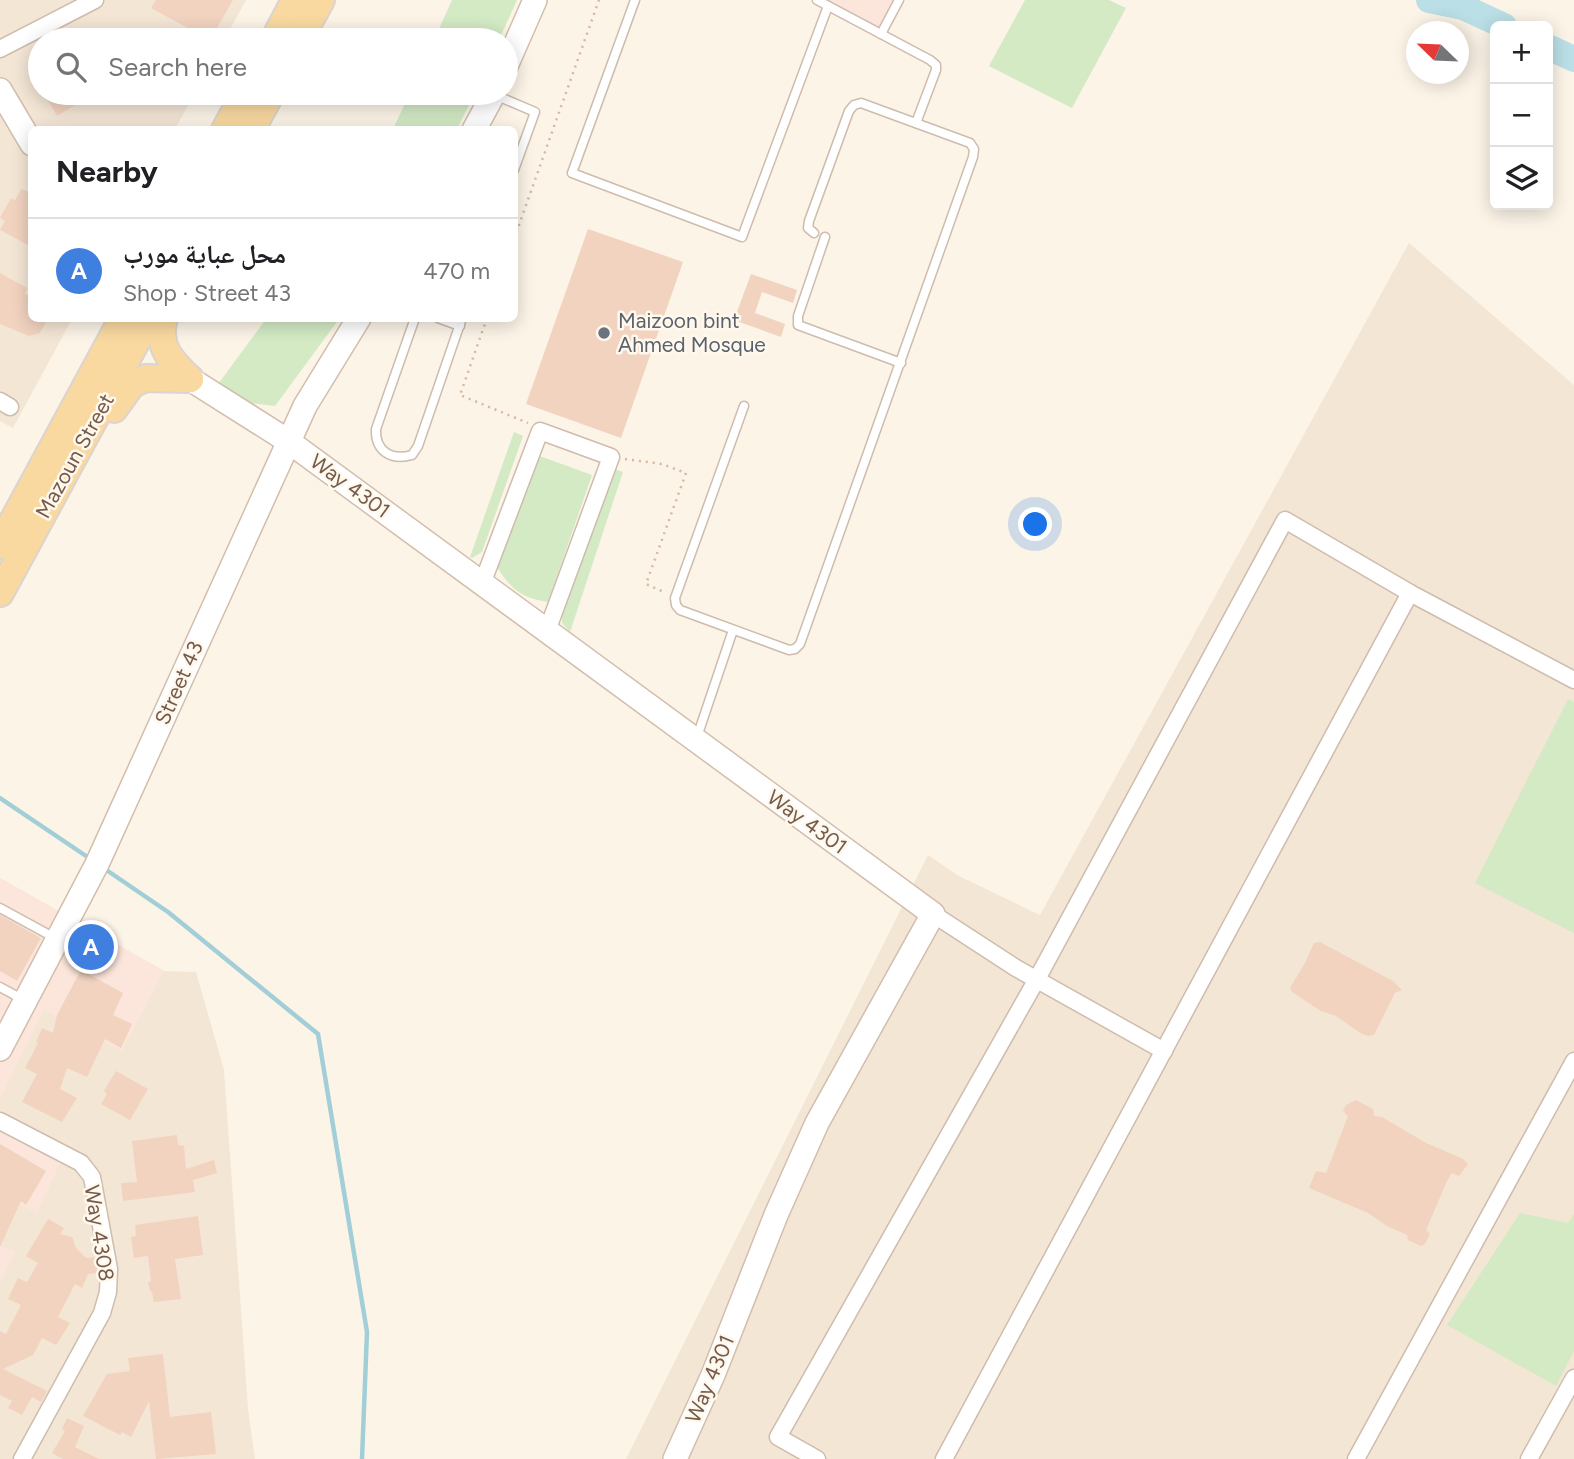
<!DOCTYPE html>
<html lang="en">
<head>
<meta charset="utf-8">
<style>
  body { margin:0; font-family:Figtree,"Noto Naskh Arabic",sans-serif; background:#f6f6f6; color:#202124 }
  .controls { position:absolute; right:21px; top:21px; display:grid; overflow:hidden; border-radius:10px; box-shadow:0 4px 18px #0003 }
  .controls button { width:63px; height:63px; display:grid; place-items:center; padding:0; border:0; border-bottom:2px solid #e0e0e0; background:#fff; color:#202124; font:35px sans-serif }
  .compass { position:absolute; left:1406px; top:21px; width:63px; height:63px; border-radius:50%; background:#fff; box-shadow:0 4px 18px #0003; rotate:293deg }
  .you { position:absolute; left:1036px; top:525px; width:24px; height:24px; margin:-18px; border:5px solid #fff; border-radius:50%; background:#1a73e8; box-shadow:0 0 0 10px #1a73e833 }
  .badge { display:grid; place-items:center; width:46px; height:46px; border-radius:50%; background:#d93025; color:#fff; font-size:23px; font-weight:700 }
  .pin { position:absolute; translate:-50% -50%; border:4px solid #fff; box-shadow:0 2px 7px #0006 }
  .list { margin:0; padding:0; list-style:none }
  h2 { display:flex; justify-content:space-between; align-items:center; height:91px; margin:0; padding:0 28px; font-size:30px }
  h2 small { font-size:23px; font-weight:400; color:#757577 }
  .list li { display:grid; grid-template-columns:46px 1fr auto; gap:21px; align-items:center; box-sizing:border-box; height:105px; padding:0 28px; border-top:2px solid #e0e0e0 }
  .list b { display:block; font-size:26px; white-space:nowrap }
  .list p { margin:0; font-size:23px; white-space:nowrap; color:#757577 }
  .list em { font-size:23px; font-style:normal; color:#757577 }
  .icon { flex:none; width:38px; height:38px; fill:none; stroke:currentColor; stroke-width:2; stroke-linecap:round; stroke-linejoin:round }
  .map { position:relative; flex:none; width:1574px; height:1459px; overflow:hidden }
  .search { position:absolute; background:#fff; box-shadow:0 4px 18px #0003; left:28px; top:28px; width:490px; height:77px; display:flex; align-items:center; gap:18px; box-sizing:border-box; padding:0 24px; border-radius:38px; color:#757577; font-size:26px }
  .panel { position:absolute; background:#fff; box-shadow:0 4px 18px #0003; left:28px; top:126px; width:490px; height:196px; border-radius:10px }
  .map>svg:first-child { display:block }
  .residential { fill:#f4e6d5 }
  .commercial { fill:#fce5db }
  .green { fill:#d3eac5 }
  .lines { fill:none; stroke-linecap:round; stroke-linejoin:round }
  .stream { stroke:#a1ced7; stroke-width:4.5 }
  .river { stroke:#bbdfe6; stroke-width:26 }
  .building { fill:#f1d3bf }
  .lane-casing { stroke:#cebcad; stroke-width:11 }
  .street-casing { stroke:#cebcad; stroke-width:19 }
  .secondary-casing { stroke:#d3bead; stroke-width:26 }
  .primary-casing { stroke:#dbd4d0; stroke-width:30 }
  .path { stroke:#d6b7a1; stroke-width:2.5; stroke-dasharray:2 5; stroke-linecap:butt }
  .lane { stroke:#fff; stroke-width:8 }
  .street { stroke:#fff; stroke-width:16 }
  .secondary { stroke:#fff; stroke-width:23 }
  .primary { stroke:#f9d9a0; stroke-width:26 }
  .worship-dot { fill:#6b7280; stroke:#fff8ed; stroke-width:2.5 }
  .labels { text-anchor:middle; stroke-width:5; stroke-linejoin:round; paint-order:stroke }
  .worship-label { font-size:21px; fill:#5b616d; stroke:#fff8ed; text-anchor:start }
  .street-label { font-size:21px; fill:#755b4b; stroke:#fff8ed }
</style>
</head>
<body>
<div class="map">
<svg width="1574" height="1459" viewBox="0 0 1574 1459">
  <rect width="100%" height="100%" fill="#fcf4e7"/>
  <g class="residential">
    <polygon points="0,0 246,0 224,40 40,40 40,93 195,93 175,129 32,130 32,318 72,319 13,428 0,421"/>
    <polygon points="1409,243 1574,385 1574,1459 626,1459 928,855 957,875 1040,915"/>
    <polygon points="0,878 164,971 196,972 224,1070 248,1409 255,1459 0,1459"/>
  </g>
  <g class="commercial">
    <polygon points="817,0 899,0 881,34"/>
    <polygon points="0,878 164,971 122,1051 44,1010 0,1099"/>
    <polygon points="0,1121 65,1154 37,1213 0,1194"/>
    <polygon points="0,1245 15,1252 0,1282"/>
  </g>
  <g class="green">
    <polygon points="452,0 517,0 499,40 434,40"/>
    <polygon points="1025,0 1109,0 1126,8 1072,108 989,66"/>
    <polygon points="410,93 475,93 457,129 393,129"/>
    <polygon points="266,319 339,319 275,406 242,402 216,387"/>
    <polygon points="514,432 523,436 482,552 472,558 470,557"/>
    <path d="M537 455 592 475 548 602C521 598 511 589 497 567Z"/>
    <polygon points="611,468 623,472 570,632 562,623 562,616"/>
    <polygon points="1568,699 1574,702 1574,933 1475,883"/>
    <polygon points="1520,1213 1568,1223 1574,1214 1574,1351 1556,1386 1447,1325"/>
  </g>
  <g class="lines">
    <g class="stream">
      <polyline points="0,798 92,860"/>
      <polyline points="102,867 168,912 318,1034 367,1332 362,1459"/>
    </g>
    <g class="river">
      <polyline points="1429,0 1463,7 1504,26"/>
      <polyline points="1548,47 1574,59"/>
    </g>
  </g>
  <g class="building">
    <polygon points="156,0 233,0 210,40 151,8"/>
    <polygon points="44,93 71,93 77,104 57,116"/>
    <polygon points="21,189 32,193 32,222 28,231 32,232 32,238 28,245 0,230 5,221 0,218 11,198 15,200"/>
    <polygon points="588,229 683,262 621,438 526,404"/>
    <polygon points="0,273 27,288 25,294 32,297 32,318 48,318 40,333 29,336 0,324"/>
    <polygon points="751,274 797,290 793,303 762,292 755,313 785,324 781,337 734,320"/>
    <polygon points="0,915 41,938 17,981 0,971"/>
    <polygon points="1320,942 1393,981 1402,990 1395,993 1374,1035 1368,1036 1362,1034 1336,1016 1321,1011 1292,992 1290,988 1305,963 1314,943"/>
    <polygon points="81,970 123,993 113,1015 132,1024 121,1048 105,1039 87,1077 67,1068 60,1089 77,1098 62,1122 22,1102 37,1074 25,1068 38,1043 36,1042 42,1028 53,1033 57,1015"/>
    <polygon points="116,1071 148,1089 130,1120 101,1104 107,1094 104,1091"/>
    <polygon points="1356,1100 1373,1109 1374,1116 1382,1117 1426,1143 1463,1159 1468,1164 1459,1176 1452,1173 1447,1181 1426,1230 1430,1234 1425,1244 1421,1246 1408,1240 1407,1235 1387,1226 1368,1213 1309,1188 1316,1171 1326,1173 1348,1116 1343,1111 1346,1105"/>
    <polygon points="177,1135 178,1145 184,1146 186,1169 214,1160 217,1173 193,1180 195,1192 123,1201 121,1183 137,1182 132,1141"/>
    <polygon points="0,1144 46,1171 26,1205 21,1201 0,1247"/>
    <polygon points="198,1216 203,1255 175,1259 181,1299 154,1302 152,1292 150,1291 148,1282 151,1281 148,1256 134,1258 131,1237 136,1236 135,1225"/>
    <polygon points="48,1219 64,1228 60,1234 72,1237 76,1248 86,1258 96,1257 98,1273 88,1274 82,1288 75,1284 58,1317 70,1323 56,1345 42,1338 33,1355 3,1369 47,1391 41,1402 32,1397 22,1415 8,1408 12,1401 0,1395 0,1331 6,1334 21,1305 8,1299 18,1278 27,1282 38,1263 26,1256"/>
    <polygon points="163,1354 170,1417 211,1412 216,1454 156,1459 149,1401 131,1437 122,1432 120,1435 83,1416 107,1374 130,1371 128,1358"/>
    <polygon points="67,1418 84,1426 75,1447 99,1459 63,1459 52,1453 65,1431 62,1429"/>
  </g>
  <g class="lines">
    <defs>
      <g id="lane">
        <polyline points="635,0 572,173 742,237 828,6"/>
        <polyline points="817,0 930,60 936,65 936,70 916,123"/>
        <polyline points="881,34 899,0"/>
        <polyline points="495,95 535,112 514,170"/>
        <polyline points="825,237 798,316 798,325 901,363"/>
        <path d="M415 318 376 429C375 451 391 461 412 455L418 446 462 318"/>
        <polyline points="438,318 460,326"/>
        <polyline points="744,406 675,598 676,605 680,610 789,650 795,649 800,644 973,157 974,149 970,143 861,103 854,105 849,111 809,221 808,228 814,233"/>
        <polyline points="697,737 733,630"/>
        <polyline points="0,908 55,938"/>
        <polyline points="0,987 22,999"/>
      </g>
      <g id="street">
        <polyline points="0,49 95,0"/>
        <polyline points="0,401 10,407"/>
        <polyline points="482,584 540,431 611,457 547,631"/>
        <polyline points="933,914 1016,968 1164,1051"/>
        <polyline points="0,1121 81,1163 92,1177 109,1269 108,1292 102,1313 22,1459"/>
        <polyline points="817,1459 778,1437 1037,979 1285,520 1410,593 1574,680"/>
        <polyline points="944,1459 1410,593"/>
        <polyline points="1356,1459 1574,1061"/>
        <polyline points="1529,1459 1574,1378"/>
      </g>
      <g id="secondary">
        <polyline points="506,66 535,0"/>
        <polyline points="0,90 32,144"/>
        <polyline points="474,130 494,93"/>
        <polyline points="190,379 288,441 933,914 817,1123 776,1215 713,1375 675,1459"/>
        <polyline points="0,1049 97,864 305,406 359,318"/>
      </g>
      <g id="primary">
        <polyline points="274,40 295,0"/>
        <polyline points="299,40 321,0"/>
        <polyline points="225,130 245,93"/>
        <polyline points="251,130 271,93"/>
        <path d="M164 318C156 346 171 361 190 379"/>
        <polyline points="114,409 132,384 146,378 190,379"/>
        <polyline points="0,545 123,318"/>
        <polyline points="0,593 149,318"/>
      </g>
    </defs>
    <use href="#lane" class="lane-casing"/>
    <use href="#street" class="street-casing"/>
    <use href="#secondary" class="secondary-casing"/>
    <use href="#primary" class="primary-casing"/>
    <g class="path">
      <polyline points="514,239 599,0"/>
      <polyline points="487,318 460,395 528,423"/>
      <polyline points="625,459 662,464 686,473 646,584 666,593"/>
    </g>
    <use href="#lane" class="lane"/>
    <use href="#street" class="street"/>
    <use href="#secondary" class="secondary"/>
    <use href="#primary" class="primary"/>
  </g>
  <circle class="worship-dot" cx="604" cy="333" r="7"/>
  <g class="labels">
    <g class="worship-label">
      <text x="618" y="328">Maizoon bint<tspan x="618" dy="24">Ahmed Mosque</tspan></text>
    </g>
    <g class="street-label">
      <text transform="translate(75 456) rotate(-61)" y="7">Mazoun Street</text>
      <text transform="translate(350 486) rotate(36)" y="7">Way 4301</text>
      <text transform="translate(179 683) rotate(-66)" y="7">Street 43</text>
      <text transform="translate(807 822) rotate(36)" y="7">Way 4301</text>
      <text transform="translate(99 1233) rotate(81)" y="7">Way 4308</text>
      <text transform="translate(710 1379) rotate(-67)" y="7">Way 4301</text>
    </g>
  </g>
</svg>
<div class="controls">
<button>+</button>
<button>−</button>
<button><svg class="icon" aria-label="layers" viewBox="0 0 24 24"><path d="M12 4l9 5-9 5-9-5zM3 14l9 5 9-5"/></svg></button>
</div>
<svg class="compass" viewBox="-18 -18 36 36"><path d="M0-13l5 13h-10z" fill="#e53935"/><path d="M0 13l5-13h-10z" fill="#757577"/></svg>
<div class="you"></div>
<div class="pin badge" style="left:91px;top:947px;background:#3f7fe0">A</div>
<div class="search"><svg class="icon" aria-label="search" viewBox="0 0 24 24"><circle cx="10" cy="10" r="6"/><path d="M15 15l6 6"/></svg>Search here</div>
<section class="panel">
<h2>Nearby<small></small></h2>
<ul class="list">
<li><span class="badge" style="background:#3f7fe0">A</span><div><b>محل عباية مورب</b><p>Shop · Street 43</p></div><em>470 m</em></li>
</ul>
</section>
</div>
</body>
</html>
